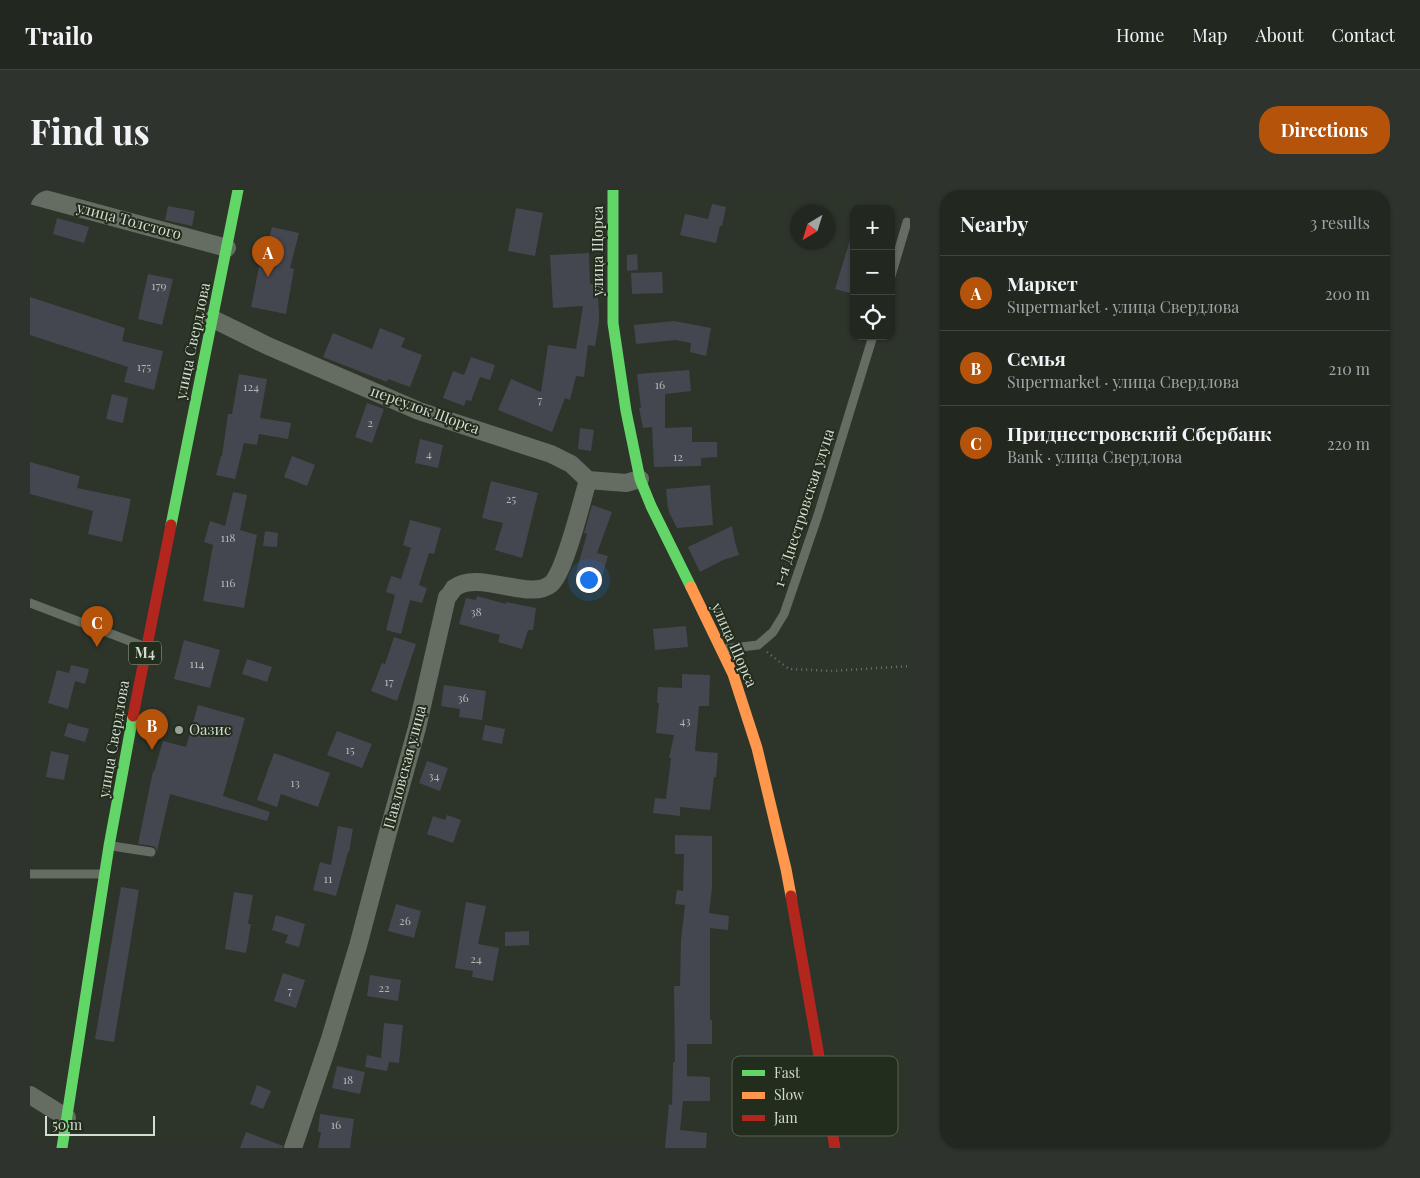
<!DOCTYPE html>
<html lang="en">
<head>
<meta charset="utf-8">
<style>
  body { margin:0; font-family:"Playfair Display",serif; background:#2e332d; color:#f1f3f6 }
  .controls { position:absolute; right:15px; top:15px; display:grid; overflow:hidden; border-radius:10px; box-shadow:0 1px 4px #0004 }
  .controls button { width:45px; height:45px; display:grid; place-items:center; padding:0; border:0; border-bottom:1px solid #3f443e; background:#222720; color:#f1f3f6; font:25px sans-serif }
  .compass { position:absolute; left:760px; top:15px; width:45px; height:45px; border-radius:50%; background:#222720; box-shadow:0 1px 4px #0004; rotate:218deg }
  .scale { position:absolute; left:15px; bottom:12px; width:110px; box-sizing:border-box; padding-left:5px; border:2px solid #d4dbd1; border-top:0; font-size:14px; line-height:18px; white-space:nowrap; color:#d4dbd1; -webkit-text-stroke:4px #222d1d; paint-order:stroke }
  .you { position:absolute; left:558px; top:389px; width:18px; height:18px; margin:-12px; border:4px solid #fff; border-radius:50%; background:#1a73e8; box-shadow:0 0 0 8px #1a73e833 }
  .badge { display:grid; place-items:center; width:32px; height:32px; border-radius:50%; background:#b45309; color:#fff; font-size:16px; font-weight:700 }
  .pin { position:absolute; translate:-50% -41px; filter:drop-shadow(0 1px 2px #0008) }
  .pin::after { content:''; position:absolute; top:26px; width:18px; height:15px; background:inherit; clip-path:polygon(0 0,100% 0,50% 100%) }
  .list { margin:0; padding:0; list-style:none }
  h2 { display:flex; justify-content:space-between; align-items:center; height:65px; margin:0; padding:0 20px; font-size:21px }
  h2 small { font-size:16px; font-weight:400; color:#a2a5a5 }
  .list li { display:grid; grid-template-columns:32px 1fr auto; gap:15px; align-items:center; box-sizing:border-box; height:75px; padding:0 20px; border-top:1px solid #3f443e }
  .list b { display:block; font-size:19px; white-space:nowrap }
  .list p { margin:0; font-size:16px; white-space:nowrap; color:#a2a5a5 }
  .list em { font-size:16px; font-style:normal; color:#a2a5a5 }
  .icon { flex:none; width:28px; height:28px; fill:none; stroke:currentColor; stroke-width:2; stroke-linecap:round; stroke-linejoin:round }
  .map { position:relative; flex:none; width:880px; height:958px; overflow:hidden; border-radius:20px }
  header { display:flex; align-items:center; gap:30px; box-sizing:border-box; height:70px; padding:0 25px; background:#222720; border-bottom:1px solid #3f443e }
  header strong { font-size:24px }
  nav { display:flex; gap:28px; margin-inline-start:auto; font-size:18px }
  .intro { display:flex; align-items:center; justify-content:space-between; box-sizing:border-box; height:120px; padding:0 30px }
  h1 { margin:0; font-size:35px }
  .button { padding:12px 22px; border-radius:20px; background:#b45309; color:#fff; font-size:18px; font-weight:700 }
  main { display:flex; gap:30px; padding:0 30px }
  aside { flex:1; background:#222720; border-radius:20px; box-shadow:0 1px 4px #0004 }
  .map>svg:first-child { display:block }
  .building { fill:#44474f }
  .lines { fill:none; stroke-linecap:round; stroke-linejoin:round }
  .path { stroke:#6c7169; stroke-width:2.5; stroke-dasharray:1 4; stroke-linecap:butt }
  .lane { stroke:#656c62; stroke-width:9 }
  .street { stroke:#656c62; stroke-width:18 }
  .fast { stroke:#63d668; stroke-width:11 }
  .slow { stroke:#ff974d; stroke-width:11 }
  .jam { stroke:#b3261e; stroke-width:11 }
  .poi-dot { fill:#9aa197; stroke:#222d1d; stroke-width:2 }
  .labels { text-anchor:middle; stroke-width:4; stroke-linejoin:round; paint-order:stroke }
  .number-label { font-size:12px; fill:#b0b6b0 }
  .shield { fill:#222d1d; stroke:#9fa79b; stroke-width:1 }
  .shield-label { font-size:14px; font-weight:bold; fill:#d4dbd1 }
  .street-label { font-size:15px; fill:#d4dbd1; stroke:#222d1d }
  .poi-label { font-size:15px; fill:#d4dbd1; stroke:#222d1d; text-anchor:start }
  .key { fill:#222d1d; stroke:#576153; stroke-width:1 }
  .key-label { font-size:14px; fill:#d4dbd1 }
</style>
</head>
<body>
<header>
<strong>Trailo</strong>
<nav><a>Home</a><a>Map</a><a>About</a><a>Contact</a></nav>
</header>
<div class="intro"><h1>Find us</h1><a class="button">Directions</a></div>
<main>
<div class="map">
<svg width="880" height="958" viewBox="0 0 880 958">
  <rect width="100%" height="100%" fill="#2d342a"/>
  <g class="building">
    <polygon points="682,14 696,17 692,36 690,36 686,53 650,45 655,24 678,29"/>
    <polygon points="138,16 165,21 162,36 135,30"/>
    <polygon points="486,18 513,23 505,66 478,61"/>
    <polygon points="27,28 59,37 54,53 23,44"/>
    <polygon points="242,37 269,43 260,78 264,79 256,124 221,117 230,72 233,73"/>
    <polygon points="821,47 824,47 824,104 805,99"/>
    <polygon points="559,63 560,94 567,94 569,122 569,132 565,156 558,155 554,187 546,186 540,210 535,208 522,242 468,220 481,189 511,202 518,155 546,159 553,116 523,118 520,65"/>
    <polygon points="607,64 608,80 597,81 597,65"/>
    <polygon points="632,82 633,103 602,104 601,83"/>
    <polygon points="118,84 143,89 132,135 108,129"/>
    <polygon points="0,107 95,138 92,151 133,161 124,200 94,192 98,177 0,145"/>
    <polygon points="644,131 681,138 676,166 660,162 661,153 645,150 606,154 604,135"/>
    <polygon points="350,138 375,148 371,157 392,165 380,197 358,189 357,192 293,167 303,143 342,159"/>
    <polygon points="441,167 465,175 460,190 450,187 441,211 436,210 434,216 413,208 423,181 434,185"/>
    <polygon points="659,180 661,201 635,204 635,238 662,237 662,252 687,252 687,267 671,268 671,276 624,277 622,237 613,238 609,218 611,218 607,184"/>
    <polygon points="209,184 237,189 230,228 261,233 258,249 229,244 227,255 214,253 205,289 186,285 191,266 192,266 198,224 202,224"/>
    <polygon points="82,204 98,208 93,233 76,229"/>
    <polygon points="337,213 354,219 342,253 325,247"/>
    <polygon points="550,238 564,240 561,261 548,259"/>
    <polygon points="390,249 413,255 408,278 385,273"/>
    <polygon points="262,266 285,275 277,296 254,287"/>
    <polygon points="0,272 50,286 47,298 101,309 92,352 58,344 63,321 0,304"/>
    <polygon points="461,291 508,303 492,368 465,360 473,333 452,328"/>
    <polygon points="680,295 683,335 647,338 639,322 639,319 638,319 636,299"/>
    <polygon points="203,302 217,305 210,340 227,345 214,418 173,411 183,355 174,352 180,331 195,336"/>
    <polygon points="562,315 582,322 567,363 578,366 570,393 545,386 557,344 554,343"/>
    <polygon points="380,330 411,338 404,364 399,363 389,395 397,398 392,413 380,410 371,444 356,440 365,405 356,402 361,386 371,389 381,358 373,355"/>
    <polygon points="702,336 705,352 709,365 693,370 670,382 658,357"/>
    <polygon points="235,341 248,343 247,357 233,356"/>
    <polygon points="447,406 476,414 476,412 506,418 503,440 498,440 492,459 468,452 470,445 429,434 436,408 446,410"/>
    <polygon points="656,436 658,457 625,460 623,439"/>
    <polygon points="364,447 386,454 367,511 341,501 352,473 355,474"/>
    <polygon points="154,450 190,460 180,498 144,489"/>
    <polygon points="217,469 242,477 237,492 212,484"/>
    <polygon points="41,475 59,479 55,494 45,491 38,519 18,513 27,480 39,483"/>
    <polygon points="652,484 680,485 679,516 669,516 665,561 688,563 686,587 684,587 680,620 650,617 650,626 623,623 625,608 636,609 641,568 639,568 644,545 626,543 629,513 627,513 628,497 652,498"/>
    <polygon points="414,495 456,501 452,530 429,527 430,519 411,516"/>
    <polygon points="168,515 215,528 193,606 240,622 237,631 140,604 127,661 125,657 122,656 108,654 123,581 124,582 133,551 156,557"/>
    <polygon points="38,533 59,539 55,552 34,546"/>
    <polygon points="455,535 475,539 472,554 452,550"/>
    <polygon points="307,541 342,554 332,578 297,565"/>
    <polygon points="21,561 39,565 34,590 16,587"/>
    <polygon points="244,563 300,583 288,617 251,604 247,617 227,610"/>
    <polygon points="397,571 418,578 410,601 389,593"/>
    <polygon points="417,625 431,630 423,653 397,644 403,626 415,630"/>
    <polygon points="308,636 323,639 319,662 318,662 306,706 283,700 290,672 301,675"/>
    <polygon points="645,645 682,646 682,698 679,723 699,726 698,740 680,738 680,830 682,830 682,854 657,854 657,886 680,887 680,911 653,911 650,940 677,943 676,958 635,958 639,914 642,915 643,872 645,872 644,796 650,796 651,750 655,715 645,714 647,700 653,701 654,664 645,664"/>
    <polygon points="91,697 109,700 84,852 65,849"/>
    <polygon points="204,702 223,705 218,734 221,734 216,763 195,759"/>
    <polygon points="436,712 456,716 448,754 469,758 463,791 442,787 443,781 425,778"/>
    <polygon points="366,714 391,721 384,748 358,741"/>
    <polygon points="246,725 275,734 269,757 255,753 258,745 242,740"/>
    <polygon points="499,741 499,755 475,756 475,742"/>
    <polygon points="253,783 275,790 266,818 244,811"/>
    <polygon points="340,785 371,790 368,811 337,806"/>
    <polygon points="354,833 373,835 369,873 359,872 357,881 335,877 337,865 351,868"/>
    <polygon points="307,876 335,882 330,904 302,898"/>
    <polygon points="227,895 241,901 233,919 220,914"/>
    <polygon points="290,924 324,929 320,958 288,958 291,942 288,942"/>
    <polygon points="216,942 253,956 253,958 210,958"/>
  </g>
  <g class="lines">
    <polyline class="path" points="737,462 759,479 802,481 880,476"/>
    <g class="lane">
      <polyline points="861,86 877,32"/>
      <polyline points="0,413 113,456"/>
      <polyline points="694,459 728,455 743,442 754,424 788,325 843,146"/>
      <polyline points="82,656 121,662"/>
      <polyline points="0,684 73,684"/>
    </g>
    <g class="street">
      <polyline points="0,5 197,58"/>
      <polyline points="183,129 238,156 389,221 521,264 541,274 558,290 596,293 610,289"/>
      <polyline points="0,905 37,928"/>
      <path d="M263 958 299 852 328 756 357 646 387 538 417 407C420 405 422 401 424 398 449 379 499 412 521 394 535 382 552 310 558 290"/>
    </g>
    <g class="fast">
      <polyline points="583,0 583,133 596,221 610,289 621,316 661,397"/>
      <polyline points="141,335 208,0"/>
      <polyline points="32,958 79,656 103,526"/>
    </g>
    <polyline class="slow" points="661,397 703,484 727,558 756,679 761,706"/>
    <g class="jam">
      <polyline points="103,526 141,335"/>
      <polyline points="761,706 805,958"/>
    </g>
  </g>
  <circle class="poi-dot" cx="149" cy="540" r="5"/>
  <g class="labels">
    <g class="number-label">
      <text x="129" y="100">179</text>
      <text x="114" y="181">175</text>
      <text x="630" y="199">16</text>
      <text x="221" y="201">124</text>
      <text x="510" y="214">7</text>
      <text x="340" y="237">2</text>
      <text x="399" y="268">4</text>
      <text x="648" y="271">12</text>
      <text x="481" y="313">25</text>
      <text x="198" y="352">118</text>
      <text x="198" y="397">116</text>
      <text x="446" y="426">38</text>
      <text x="167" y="478">114</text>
      <text x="359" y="496">17</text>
      <text x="433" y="512">36</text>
      <text x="655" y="535">43</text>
      <text x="320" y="564">15</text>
      <text x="404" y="590">34</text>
      <text x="265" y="597">13</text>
      <text x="298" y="693">11</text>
      <text x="375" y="735">26</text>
      <text x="446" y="773">24</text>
      <text x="354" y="802">22</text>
      <text x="260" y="805">7</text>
      <text x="318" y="894">18</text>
      <text x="306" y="939">16</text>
    </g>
    <rect class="shield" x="99" y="451.5" width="32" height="23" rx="4"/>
    <g class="shield-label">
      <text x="115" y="468">M4</text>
    </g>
    <g class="street-label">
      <text transform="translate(99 31) rotate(15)" y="5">улица Толстого</text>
      <text transform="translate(568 61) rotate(-90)" y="5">улица Щорса</text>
      <text transform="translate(163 151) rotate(-78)" y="5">улица Свердлова</text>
      <text transform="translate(395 220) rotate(20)" y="5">переулок Щорса</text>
      <text transform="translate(774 318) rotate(-72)" y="5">1-я Днестровская улуца</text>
      <text transform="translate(704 455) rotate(66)" y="5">улица Щорса</text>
      <text transform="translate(84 549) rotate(-80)" y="5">улица Свердлова</text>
      <text transform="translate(375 577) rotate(-75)" y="5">Павловская улица</text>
    </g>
    <g class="poi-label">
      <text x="159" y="545">Оазис</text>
    </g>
  </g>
  <rect x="702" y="866" width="166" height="80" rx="8" class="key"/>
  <rect x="712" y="880" width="23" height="6" fill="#63d668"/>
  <rect x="712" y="902" width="23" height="7" fill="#ff974d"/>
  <rect x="712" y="925" width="23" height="6" fill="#b3261e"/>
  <g class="key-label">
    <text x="744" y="888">Fast</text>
    <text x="744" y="910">Slow</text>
    <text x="744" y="933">Jam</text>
  </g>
</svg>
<div class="controls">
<button>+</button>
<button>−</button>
<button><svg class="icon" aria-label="locate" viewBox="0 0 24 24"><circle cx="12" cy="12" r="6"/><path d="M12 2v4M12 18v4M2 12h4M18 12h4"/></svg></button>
</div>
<svg class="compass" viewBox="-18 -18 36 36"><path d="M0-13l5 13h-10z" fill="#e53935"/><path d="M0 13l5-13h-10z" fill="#a2a5a5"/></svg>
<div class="scale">50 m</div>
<div class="you"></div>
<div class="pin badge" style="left:238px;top:87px">A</div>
<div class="pin badge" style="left:122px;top:560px">B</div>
<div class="pin badge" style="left:67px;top:457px">C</div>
</div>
<aside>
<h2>Nearby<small>3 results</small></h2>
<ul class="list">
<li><span class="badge">A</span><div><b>Маркет</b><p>Supermarket · улица Свердлова</p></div><em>200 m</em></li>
<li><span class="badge">B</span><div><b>Семья</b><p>Supermarket · улица Свердлова</p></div><em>210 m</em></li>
<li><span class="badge">C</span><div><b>Приднестровский Сбербанк</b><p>Bank · улица Свердлова</p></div><em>220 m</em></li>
</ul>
</aside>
</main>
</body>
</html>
